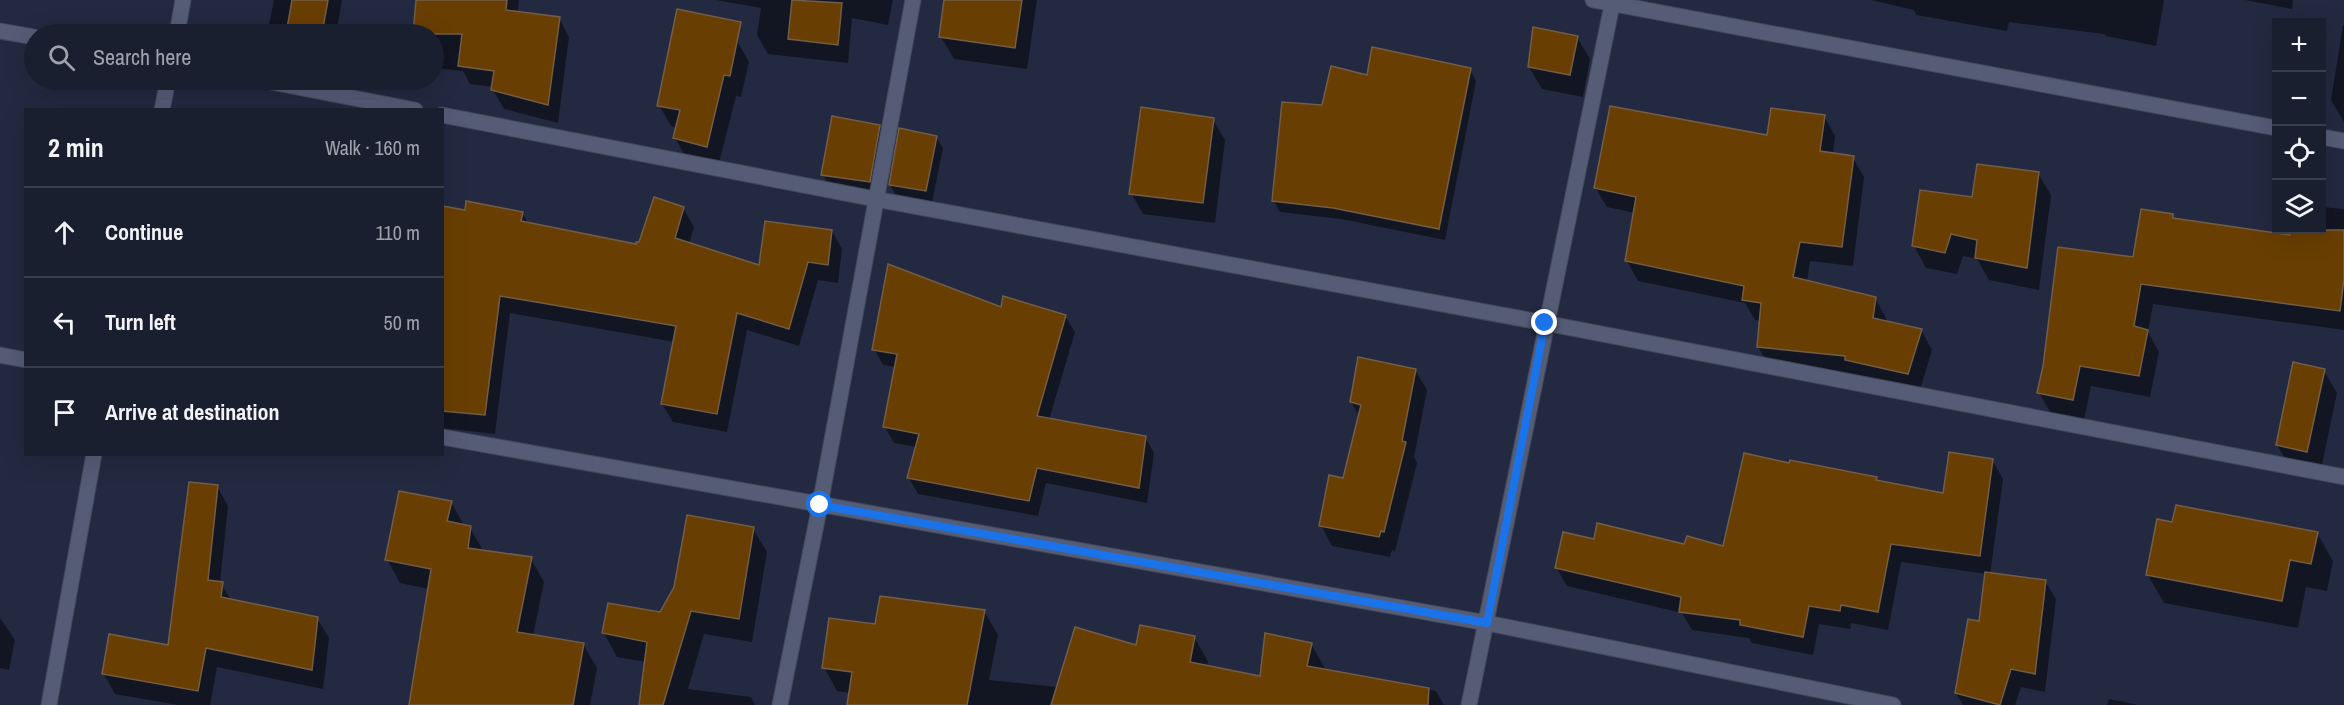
<!DOCTYPE html>
<html lang="en">
<head>
<meta charset="utf-8">
<style>
  body { margin:0; font-family:"Archivo Narrow",sans-serif; background:#232738; color:#f1f3f6 }
  .controls { position:absolute; right:18px; top:18px; display:grid; overflow:hidden; border-radius:0px; box-shadow:0 6px 24px #0002 }
  .controls button { width:54px; height:54px; display:grid; place-items:center; padding:0; border:0; border-bottom:2px solid #383d4c; background:#1a1f30; color:#f1f3f6; font:30px sans-serif }
  .stop { position:absolute; width:18px; height:18px; margin:-14px; border:4px solid #1a73e8; border-radius:50%; background:#fff }
  .stop.end { background:#1a73e8; border-color:#fff; box-shadow:0 2px 6px #0008 }
  .list { margin:0; padding:0; list-style:none }
  h2 { display:flex; justify-content:space-between; align-items:center; height:78px; margin:0; padding:0 24px; font-size:26px }
  h2 small { font-size:20px; font-weight:400; color:#9fa2ab }
  .list li { display:grid; grid-template-columns:39px 1fr auto; gap:18px; align-items:center; box-sizing:border-box; height:90px; padding:0 24px; border-top:2px solid #383d4c }
  .list b { display:block; font-size:22px; white-space:nowrap }
  .list em { font-size:20px; font-style:normal; color:#9fa2ab }
  .icon { flex:none; width:33px; height:33px; fill:none; stroke:currentColor; stroke-width:2; stroke-linecap:round; stroke-linejoin:round }
  .map { position:relative; flex:none; width:2344px; height:705px; overflow:hidden }
  .search { position:absolute; background:#1a1f30; box-shadow:0 6px 24px #0002; left:24px; top:24px; width:420px; height:66px; display:flex; align-items:center; gap:15px; box-sizing:border-box; padding:0 21px; border-radius:33px; color:#9fa2ab; font-size:22px }
  .panel { position:absolute; background:#1a1f30; box-shadow:0 6px 24px #0002; left:24px; top:108px; width:420px; height:348px; border-radius:0px }
  .map>svg:first-child { display:block }
  .shadow { fill:#0007 }
  .building { fill:#693e02; stroke:#725d47; stroke-width:1.5 }
  .lines { fill:none; stroke-linecap:round; stroke-linejoin:round }
  .street-casing { stroke:#42475a; stroke-width:17 }
  .street { stroke:#555c76; stroke-width:15 }
  .route { stroke:#1a73e8; stroke-width:8 }
</style>
</head>
<body>
<div class="map">
<svg width="2344" height="705" viewBox="0 0 2344 705">
  <rect width="100%" height="100%" fill="#232940"/>
  <g class="shadow">
    <polygon points="274,0 342,0 336,34 267,34"/>
    <polygon points="417,0 519,0 518,13 559,18 569,37 558,123 504,109 493,90 493,87 470,84 463,71 434,68 434,34 414,34"/>
    <polygon points="716,0 893,0 888,25 852,18 848,63 768,54 757,35 761,8"/>
    <polygon points="946,0 1037,0 1027,69 954,59 941,37"/>
    <polygon points="1871,0 2164,0 2156,46 2106,36 2104,34 2009,22 2007,31 1916,15 1914,10"/>
    <polygon points="2245,0 2293,0 2292,9"/>
    <polygon points="2343,25 2344,25 2344,122 2331,100"/>
    <polygon points="1577,37 1590,59 1583,97 1542,89 1529,67"/>
    <polygon points="737,41 749,62 741,97 736,96 718,167 687,159 675,138 677,128 671,126 659,105"/>
    <polygon points="1470,70 1476,81 1445,240 1341,219 1280,212 1274,201 1323,107 1368,76"/>
    <polygon points="267,80 328,80 325,96"/>
    <polygon points="1824,116 1835,136 1833,155 1853,158 1864,177 1853,266 1810,261 1807,282 1875,298 1886,318 1886,323 1921,330 1932,350 1919,393 1770,367 1758,347 1761,321 1755,320 1745,303 1638,281 1627,261 1635,213 1607,207 1595,187 1768,137"/>
    <polygon points="1213,120 1225,140 1215,223 1143,214 1131,193"/>
    <polygon points="879,126 886,138 876,193 829,186 823,174"/>
    <polygon points="936,137 943,148 932,202 897,197 890,185"/>
    <polygon points="2038,173 2051,195 2039,290 1989,280 1977,259 1963,256 1957,274 1926,268 1914,246 1974,199"/>
    <polygon points="2322,207 2344,209 2344,330 2153,304 2148,332 2159,352 2150,397 2091,386 2084,420 2051,413 2039,393 2134,259 2172,216 2175,220 2291,237 2292,230 2322,230"/>
    <polygon points="442,208 466,212 522,213 529,224 637,246 683,208 694,227 689,244 761,267 832,231 842,249 838,283 818,280 799,346 747,330 727,432 673,422 662,404 675,342 510,313 495,434 442,428"/>
    <polygon points="1002,309 1065,316 1075,332 1049,420 1145,437 1154,453 1147,503 1046,483 1038,516 918,494 909,478 917,447 894,443 885,427 896,367 883,365 874,349"/>
    <polygon points="1415,370 1427,390 1414,457 1417,463 1395,551 1392,550 1390,557 1332,546 1321,525 1344,480 1359,416 1351,402"/>
    <polygon points="2324,371 2337,393 2320,474 2290,467 2277,445"/>
    <polygon points="1992,460 2003,479 1990,575 2045,581 2056,599 2045,692 2021,687 2015,705 1963,705 1956,693 1980,622 1987,574 1901,562 1888,630 1851,623 1850,629 1819,624 1813,655 1752,643 1749,638 1692,630 1682,613 1567,586 1556,567 1595,540 1724,548 1790,465 1876,478 1879,482 1944,495"/>
    <polygon points="217,486 228,506 220,583 232,601 317,618 329,638 323,689 217,667 210,705 178,705 115,694 104,674 169,646"/>
    <polygon points="451,502 465,527 470,528 484,552 531,559 544,582 533,636 583,644 597,668 590,705 411,705 429,589 400,583 387,559"/>
    <polygon points="2173,524 2317,533 2333,561 2327,591 2306,587 2298,628 2164,603 2148,575"/>
    <polygon points="753,529 767,552 752,642 704,634 688,689 751,697 755,705 641,705 646,662 617,657 604,633 661,613"/>
    <polygon points="984,611 998,635 989,680 1058,687 1137,647 1194,637 1208,661 1207,667 1262,678 1311,644 1325,668 1324,670 1436,691 1444,705 848,705 850,693 837,691 824,667 876,626"/>
    <polygon points="0,618 15,640 9,670 0,668"/>
    <polygon points="2109,699 2138,705 2107,705"/>
  </g>
  <g class="building">
    <polygon points="292,0 328,0 322,34 286,34"/>
    <polygon points="416,0 507,0 506,10 560,17 548,105 491,90 494,71 458,66 462,34 413,34"/>
    <polygon points="792,0 842,3 838,45 788,39"/>
    <polygon points="944,0 1022,0 1015,48 939,37"/>
    <polygon points="677,9 741,22 730,76 724,75 707,147 673,138 680,110 657,106"/>
    <polygon points="1533,27 1578,36 1570,75 1528,67"/>
    <polygon points="1372,47 1471,68 1439,229 1333,208 1272,201 1282,102 1322,105 1331,66 1367,75"/>
    <polygon points="1610,106 1767,135 1771,108 1825,115 1820,151 1854,156 1842,247 1800,242 1793,277 1876,297 1873,318 1922,329 1908,374 1845,360 1845,356 1757,347 1761,303 1742,300 1744,286 1625,261 1636,197 1594,188"/>
    <polygon points="1141,107 1214,118 1203,203 1129,194"/>
    <polygon points="832,116 880,125 870,182 821,175"/>
    <polygon points="899,128 937,136 926,191 889,185"/>
    <polygon points="1977,164 2039,172 2027,268 1975,258 1977,240 1951,234 1945,253 1912,246 1920,190 1972,197"/>
    <polygon points="654,197 684,207 675,238 759,265 765,221 832,230 828,265 808,262 789,329 737,313 717,414 661,404 676,326 500,296 485,415 442,411 442,206 465,210 466,201 523,212 521,221 636,244 636,242 639,242"/>
    <polygon points="2141,209 2173,214 2173,218 2290,235 2291,230 2344,230 2344,279 2340,311 2141,284 2134,326 2148,330 2139,376 2080,366 2073,400 2037,393 2043,366 2058,247 2133,257"/>
    <polygon points="888,264 1001,307 1003,296 1066,315 1037,416 1146,436 1139,488 1037,468 1029,501 907,478 919,434 883,427 897,354 872,350"/>
    <polygon points="1358,357 1416,369 1402,441 1406,442 1384,532 1381,531 1379,537 1319,526 1329,475 1343,478 1361,405 1350,402"/>
    <polygon points="2293,362 2325,369 2307,452 2276,445"/>
    <polygon points="1949,452 1993,459 1980,556 1891,544 1878,612 1841,605 1840,611 1809,606 1803,637 1740,625 1740,620 1679,612 1681,597 1555,568 1563,532 1594,539 1597,523 1684,544 1687,536 1723,546 1744,453 1789,463 1790,460 1877,477 1876,480 1943,493"/>
    <polygon points="189,482 218,485 208,580 223,582 221,597 318,617 312,670 206,648 198,691 102,674 109,634 168,645"/>
    <polygon points="399,491 452,501 447,521 471,526 468,548 532,557 517,632 584,643 573,705 409,705 431,569 385,560"/>
    <polygon points="2176,505 2318,532 2311,564 2290,560 2282,601 2146,575 2157,519 2172,522"/>
    <polygon points="687,515 754,527 739,619 691,611 663,705 639,705 647,642 602,633 608,603 660,612 674,587"/>
    <polygon points="1985,572 2046,580 2035,674 2011,669 2000,705 1955,693 1968,619 1979,621"/>
    <polygon points="880,596 985,610 967,705 847,705 852,672 822,668 829,618 875,624"/>
    <polygon points="1140,625 1195,636 1190,662 1260,676 1265,633 1312,643 1307,666 1429,688 1428,705 1051,705 1075,627 1136,645"/>
  </g>
  <g class="lines">
    <defs>
      <g id="street">
        <polyline points="1593,0 2276,128"/>
        <polyline points="0,31 34,37"/>
        <polyline points="177,34 183,0"/>
        <polyline points="261,80 415,110"/>
        <polyline points="162,110 168,80"/>
        <polyline points="442,115 875,199 1545,323 2344,477"/>
        <polyline points="2322,137 2344,141"/>
        <polyline points="0,355 26,360"/>
        <polyline points="442,437 1487,623 1893,705"/>
        <polyline points="49,705 94,454"/>
        <polyline points="780,705 820,505 913,0"/>
        <polyline points="1469,705 1613,0"/>
      </g>
    </defs>
    <use href="#street" class="street-casing"/>
    <use href="#street" class="street"/>
  </g>
  <g class="lines">
    <polyline class="route" points="820,505 1487,623 1545,323"/>
  </g>
</svg>
<div class="controls">
<button>+</button>
<button>−</button>
<button><svg class="icon" aria-label="locate" viewBox="0 0 24 24"><circle cx="12" cy="12" r="6"/><path d="M12 2v4M12 18v4M2 12h4M18 12h4"/></svg></button>
<button><svg class="icon" aria-label="layers" viewBox="0 0 24 24"><path d="M12 4l9 5-9 5-9-5zM3 14l9 5 9-5"/></svg></button>
</div>
<div class="stop" style="left:820px;top:505px"></div>
<div class="stop end" style="left:1545px;top:323px"></div>
<div class="search"><svg class="icon" aria-label="search" viewBox="0 0 24 24"><circle cx="10" cy="10" r="6"/><path d="M15 15l6 6"/></svg>Search here</div>
<section class="panel">
<h2>2 min<small>Walk · 160 m</small></h2>
<ul class="list">
<li><svg class="icon" aria-label="ahead" viewBox="0 0 24 24"><path d="M12 20V5M6 11l6-6 6 6"/></svg><div><b>Continue</b></div><em>110 m</em></li>
<li><svg class="icon" aria-label="left" viewBox="0 0 24 24"><path d="M17 20v-9H6M10 6l-5 5 5 5"/></svg><div><b>Turn left</b></div><em>50 m</em></li>
<li><svg class="icon" aria-label="arrive" viewBox="0 0 24 24"><path d="M6 21V4h12l-3 4 3 4H6"/></svg><div><b>Arrive at destination</b></div></li>
</ul>
</section>
</div>
</body>
</html>
